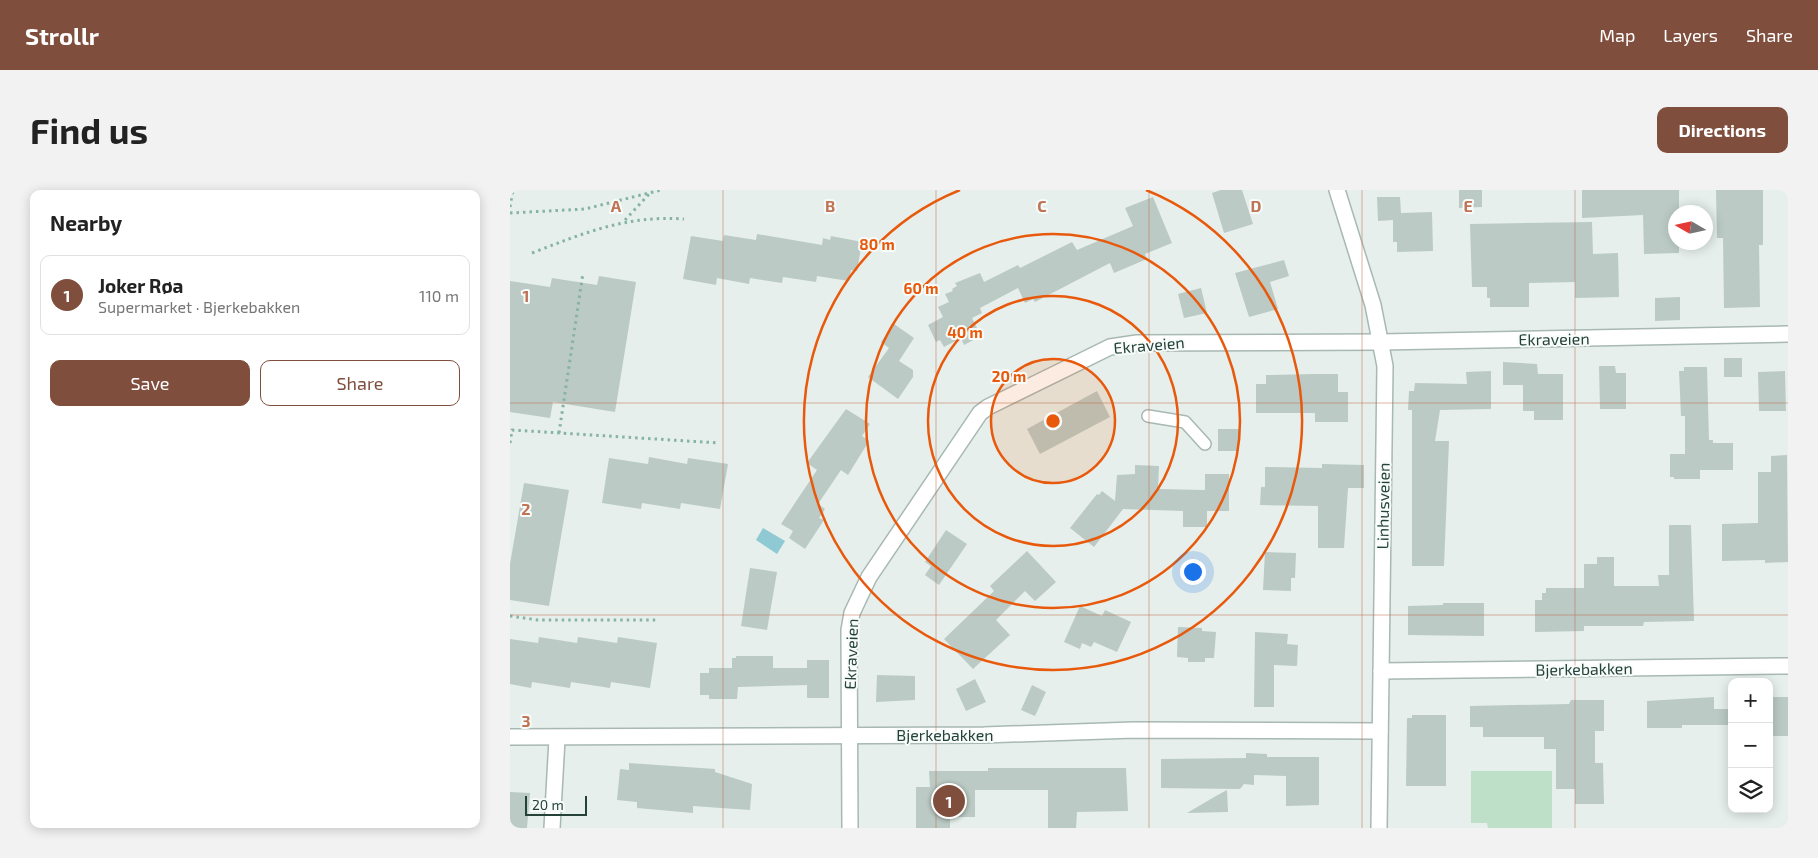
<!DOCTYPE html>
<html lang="en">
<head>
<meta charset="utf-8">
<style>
  body { margin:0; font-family:"Exo 2",sans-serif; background:#f2f2f2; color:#222 }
  .controls { position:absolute; right:15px; bottom:15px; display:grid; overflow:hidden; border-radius:10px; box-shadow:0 2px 12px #0003 }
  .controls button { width:45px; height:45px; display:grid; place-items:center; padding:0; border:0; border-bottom:1px solid #e0e0e0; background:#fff; color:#222; font:25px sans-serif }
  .compass { position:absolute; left:1158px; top:15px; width:45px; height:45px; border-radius:50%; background:#fff; box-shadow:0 2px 12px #0003; rotate:279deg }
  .scale { position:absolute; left:15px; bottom:12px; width:62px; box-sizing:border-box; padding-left:5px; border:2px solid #24423a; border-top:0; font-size:14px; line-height:18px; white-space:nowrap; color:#24423a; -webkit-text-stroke:4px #f7fbf9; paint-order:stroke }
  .you { position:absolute; left:682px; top:381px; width:18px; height:18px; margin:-12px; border:4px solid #fff; border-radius:50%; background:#1a73e8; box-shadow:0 0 0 8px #1a73e833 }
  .badge { display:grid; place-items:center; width:32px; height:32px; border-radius:50%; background:#804e3d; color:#fff; font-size:16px; font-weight:700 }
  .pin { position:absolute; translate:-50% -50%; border:2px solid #fff; box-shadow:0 1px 5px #0006 }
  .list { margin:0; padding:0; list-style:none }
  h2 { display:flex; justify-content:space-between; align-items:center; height:65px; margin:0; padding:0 20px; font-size:21px }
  h2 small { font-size:16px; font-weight:400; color:#767676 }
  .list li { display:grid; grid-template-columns:32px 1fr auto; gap:15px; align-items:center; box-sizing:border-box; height:80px; margin:0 10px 10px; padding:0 10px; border:1px solid #e0e0e0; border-radius:10px }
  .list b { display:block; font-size:19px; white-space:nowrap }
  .list p { margin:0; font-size:16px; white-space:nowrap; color:#767676 }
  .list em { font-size:16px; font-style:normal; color:#767676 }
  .actions { display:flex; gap:10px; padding:15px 20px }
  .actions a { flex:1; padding:11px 0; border:1px solid #804e3d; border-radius:10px; text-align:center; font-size:18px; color:#804e3d }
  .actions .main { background:#804e3d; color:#fff }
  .icon { flex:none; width:28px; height:28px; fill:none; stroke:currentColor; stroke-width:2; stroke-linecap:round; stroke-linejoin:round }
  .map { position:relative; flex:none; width:1278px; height:638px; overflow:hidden; border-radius:10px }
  header { display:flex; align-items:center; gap:30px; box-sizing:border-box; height:70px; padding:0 25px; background:#804e3d; color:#fff }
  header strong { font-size:24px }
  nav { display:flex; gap:28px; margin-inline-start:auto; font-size:18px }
  .intro { display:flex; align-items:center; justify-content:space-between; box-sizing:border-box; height:120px; padding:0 30px }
  h1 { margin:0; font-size:35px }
  .button { padding:12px 22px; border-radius:10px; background:#804e3d; color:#fff; font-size:18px; font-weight:700 }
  main { display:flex; gap:30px; padding:0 30px }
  aside { flex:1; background:#fff; border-radius:10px; box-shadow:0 2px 12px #0003 }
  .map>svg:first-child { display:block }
  .green { fill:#bfe0c8 }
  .water { fill:#8ec9d4 }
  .building { fill:#bbcac4 }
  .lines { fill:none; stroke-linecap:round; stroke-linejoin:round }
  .service-casing { stroke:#a8b8b2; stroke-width:14 }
  .minor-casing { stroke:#a8b8b2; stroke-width:18 }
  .path { stroke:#86b3a5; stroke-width:3; stroke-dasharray:2.5 4; stroke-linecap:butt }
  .service { stroke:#fff; stroke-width:11 }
  .minor { stroke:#fff; stroke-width:15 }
  .grid { fill:none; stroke:#c07456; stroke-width:1; stroke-opacity:0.55 }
  .ring { fill:none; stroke:#e8590c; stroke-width:2.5 }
  .labels { text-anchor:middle; stroke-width:4; stroke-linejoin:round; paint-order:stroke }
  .street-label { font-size:16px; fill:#24423a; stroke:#f7fbf9 }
  .grid-label { font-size:16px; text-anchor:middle; font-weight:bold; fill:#c07456; stroke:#f7fbf9; stroke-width:4; stroke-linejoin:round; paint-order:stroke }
  .centre { fill:#e8590c; stroke:#f7fbf9; stroke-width:2.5 }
  .ring-label { font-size:15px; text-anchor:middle; font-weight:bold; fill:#e8590c; stroke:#f7fbf9; stroke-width:4; stroke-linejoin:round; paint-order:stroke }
</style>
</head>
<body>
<header>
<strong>Strollr</strong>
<nav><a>Map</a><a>Layers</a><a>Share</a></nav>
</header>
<div class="intro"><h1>Find us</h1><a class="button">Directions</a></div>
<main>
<aside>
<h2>Nearby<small></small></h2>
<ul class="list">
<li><span class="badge">1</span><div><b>Joker Røa</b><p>Supermarket · Bjerkebakken</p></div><em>110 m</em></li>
</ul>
<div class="actions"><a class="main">Save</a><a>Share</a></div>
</aside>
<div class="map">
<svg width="1278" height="638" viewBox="0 0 1278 638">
  <rect width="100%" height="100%" fill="#e6efeb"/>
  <polygon class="green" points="961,581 1042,581 1042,638 978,638 977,633 961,633"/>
  <polygon class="water" points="253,338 275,351 267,364 246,350"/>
  <g class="building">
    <polygon points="711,0 732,0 743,34 714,43 702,3"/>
    <polygon points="949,0 972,0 972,17 949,18"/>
    <polygon points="1072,0 1169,0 1169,22 1166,22 1166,52 1169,52 1169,63 1134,64 1133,25 1072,28"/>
    <polygon points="1206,0 1253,0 1253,55 1249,55 1250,117 1214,118 1213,48 1207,48"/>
    <polygon points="643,7 662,53 635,64 637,69 604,83 600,73 525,112 523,109 515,113 508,98 470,118 472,123 462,128 471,146 454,155 451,148 434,157 430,150 426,152 418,135 433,127 428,117 439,112 435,104 443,101 442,99 447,96 445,93 470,83 474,92 508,75 510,78 562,52 567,60 623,36 615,18"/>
    <polygon points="867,7 890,7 891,23 922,22 923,61 887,62 887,52 883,52 883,30 868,31"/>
    <polygon points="1082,32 1083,64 1108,63 1109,107 1065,108 1065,92 1019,93 1019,117 980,117 980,108 977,108 977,97 962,97 960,34"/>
    <polygon points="247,44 312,55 313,48 320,50 321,46 352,52 347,81 341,80 339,91 307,86 306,92 273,87 272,93 240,88 239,94 207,88 206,95 173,89 181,46 213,51 214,45 246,50"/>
    <polygon points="774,70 779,86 760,92 768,119 739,127 725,83"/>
    <polygon points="89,86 126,92 105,222 43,212 40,228 0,222 0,91 40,97 42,88 87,95"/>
    <polygon points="691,98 697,123 674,128 668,104"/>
    <polygon points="1170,107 1170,130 1145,131 1145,108"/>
    <polygon points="384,134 404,148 389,171 403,180 403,187 388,209 358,187 379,158 371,152"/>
    <rect x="1214" y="168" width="18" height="19"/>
    <polygon points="993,172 1027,174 1028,184 1053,184 1053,230 1024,230 1024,221 1013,221 1013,195 993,195"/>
    <polygon points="1089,176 1105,176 1106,183 1116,183 1116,219 1090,219"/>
    <polygon points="1174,177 1197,177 1199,250 1203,250 1203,253 1223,253 1223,280 1190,280 1190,289 1164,289 1164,287 1160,287 1160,264 1175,264 1175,226 1171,226 1169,181 1174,181"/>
    <polygon points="981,181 981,219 930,220 925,251 939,251 934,376 902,376 902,220 898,220 899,201 904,201 905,193 957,194 956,182"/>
    <polygon points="1275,181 1276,221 1249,221 1248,182"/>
    <polygon points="805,184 828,184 828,202 838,202 838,232 805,232 805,223 746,223 746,194 756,194 756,185"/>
    <polygon points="587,201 600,227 530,264 517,239"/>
    <polygon points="336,219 360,234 352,246 359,251 338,285 331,280 308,314 315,319 309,328 314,330 295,359 279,348 283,341 271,334 307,280 297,273"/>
    <rect x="708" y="239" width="21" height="22"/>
    <polygon points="1277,265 1278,372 1255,373 1255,370 1212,371 1212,334 1248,333 1248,282 1261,282 1261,266"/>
    <polygon points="139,267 177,274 178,268 218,274 210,319 171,313 170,319 132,313 131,319 92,313 99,268 138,274"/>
    <polygon points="812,274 854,275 854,298 838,298 834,358 808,358 808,316 750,315 751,297 755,297 755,277 812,278"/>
    <polygon points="625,275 649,276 648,299 695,300 695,284 719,284 719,321 697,321 697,337 673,337 673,321 613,319 584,357 560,338 587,304 589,305 592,301 605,311 607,285 625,284"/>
    <polygon points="14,293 59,300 39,416 0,410 0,374"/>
    <polygon points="1159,335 1181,335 1184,431 1134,432 1133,436 1074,436 1074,441 1025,442 1025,410 1032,410 1032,403 1036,403 1036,398 1074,398 1074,374 1087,374 1087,367 1104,367 1104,396 1149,396 1148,385 1159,385"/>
    <polygon points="436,340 457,354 429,395 415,385 421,376 415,372"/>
    <polygon points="517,361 546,392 525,411 515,401 486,430 500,445 463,479 434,449 484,401 480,396"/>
    <polygon points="755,362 786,363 785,388 781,388 781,401 753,400"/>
    <polygon points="240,378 267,382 257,440 231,436"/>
    <polygon points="933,413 974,413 974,446 898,445 898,416 933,415"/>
    <polygon points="570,416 592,426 595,420 621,432 607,462 584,452 581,457 572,453 570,459 554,452"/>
    <polygon points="668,437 692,438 692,441 706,442 704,468 695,468 695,472 678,472 678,468 667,467"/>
    <polygon points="745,442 778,444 777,454 788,455 787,476 764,475 764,517 744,517"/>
    <polygon points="29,447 67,453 68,447 107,453 108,447 147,453 140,498 101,492 100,498 61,492 60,498 22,492 21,498 0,494 0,449 28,453"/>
    <polygon points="226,466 263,466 263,478 297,478 297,470 319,470 319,508 297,508 297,495 228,497 227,509 199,509 199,505 190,505 190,483 199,483 199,478 222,478 222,468 226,468"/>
    <polygon points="367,485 405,486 405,510 366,512"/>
    <polygon points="465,489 476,512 456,521 446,499"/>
    <polygon points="522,495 536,502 525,526 511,520"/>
    <polygon points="1204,507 1204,519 1222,519 1222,535 1172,535 1172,538 1137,538 1137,511"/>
    <polygon points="1259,507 1278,507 1278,546 1261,546"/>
    <polygon points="1061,510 1094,510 1094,541 1085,541 1085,573 1093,573 1094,614 1065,614 1065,599 1046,599 1046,559 1034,559 1034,547 973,547 973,537 960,537 960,516 1059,514"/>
    <polygon points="902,525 936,525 936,596 896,596 897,528 902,528"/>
    <polygon points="736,563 757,564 757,567 809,567 809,615 776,616 776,586 744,585 744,595 734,594 730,599 651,598 651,569 736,568"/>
    <polygon points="119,573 205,579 205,582 242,594 240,620 183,616 183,623 127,618 127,612 107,610 110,579 119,580"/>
    <polygon points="478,578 616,578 618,621 567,622 566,638 538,638 538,600 465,600 465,627 440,627 440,638 406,638 406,597 420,597 419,581 478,581"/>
    <polygon points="717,600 718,622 677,623 706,606"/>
    <polygon points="0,602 20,603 17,638 0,638"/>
  </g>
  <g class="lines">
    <defs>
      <polyline id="service" points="638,226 675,232 695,254"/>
      <g id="minor">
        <polyline points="827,0 863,115 875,176 869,638"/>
        <polyline points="871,481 1278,476"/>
        <polyline points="0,547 474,545 624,540 870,541"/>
        <polyline points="42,638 47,549"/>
        <polyline points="340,638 339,440 342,423 359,387 470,223 478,217 600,157 627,153 871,152 1278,144"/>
      </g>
    </defs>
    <use href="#service" class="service-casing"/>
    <use href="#minor" class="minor-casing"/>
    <g class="path">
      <polyline points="0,17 3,0"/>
      <polyline points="0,23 75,19 151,0"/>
      <polyline points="115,30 140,3"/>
      <path d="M22 63C74 43 117 25 174 29"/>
      <polyline points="49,243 73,83"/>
      <polyline points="0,253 2,240 209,253"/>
      <polyline points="0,426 28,430 148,430"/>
    </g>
    <use href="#service" class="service"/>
    <use href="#minor" class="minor"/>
  </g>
  <path class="grid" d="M213 0V638M426 0V638M639 0V638M852 0V638M1065 0V638M0 213H1278M0 425H1278"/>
  <circle cx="543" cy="231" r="62" fill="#e8590c" fill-opacity=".12"/>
  <g class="ring">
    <circle cx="543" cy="231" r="62"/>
    <circle cx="543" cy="231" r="125"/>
    <circle cx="543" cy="231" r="187"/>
    <path d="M636 0A249 249 0 1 1 450 0"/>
  </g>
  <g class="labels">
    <g class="street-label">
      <text transform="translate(1044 149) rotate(-1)" y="6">Ekraveien</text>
      <text transform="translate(639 155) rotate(-5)" y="6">Ekraveien</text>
      <text transform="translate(873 316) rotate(-89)" y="6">Linhusveien</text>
      <text transform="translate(341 464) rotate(-88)" y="6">Ekraveien</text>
      <text transform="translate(1074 479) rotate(-1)" y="6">Bjerkebakken</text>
      <text x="435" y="551">Bjerkebakken</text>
    </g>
  </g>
  <g class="grid-label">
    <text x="106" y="22">A</text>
    <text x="320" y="22">B</text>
    <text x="532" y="22">C</text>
    <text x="746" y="22">D</text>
    <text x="958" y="22">E</text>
    <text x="16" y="112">1</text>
    <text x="16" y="325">2</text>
    <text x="16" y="537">3</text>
  </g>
  <circle cx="543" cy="231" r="8" class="centre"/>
  <g class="ring-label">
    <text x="367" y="60">80 m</text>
    <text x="411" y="104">60 m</text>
    <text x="455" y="148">40 m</text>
    <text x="499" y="192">20 m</text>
  </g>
</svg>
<div class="controls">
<button>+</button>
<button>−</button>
<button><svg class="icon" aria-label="layers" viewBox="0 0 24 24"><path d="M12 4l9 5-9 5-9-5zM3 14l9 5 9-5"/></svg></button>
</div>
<svg class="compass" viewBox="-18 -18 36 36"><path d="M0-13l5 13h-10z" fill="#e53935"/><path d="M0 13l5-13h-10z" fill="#767676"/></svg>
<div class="scale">20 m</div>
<div class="you"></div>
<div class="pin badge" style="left:439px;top:611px">1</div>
</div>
</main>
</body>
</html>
